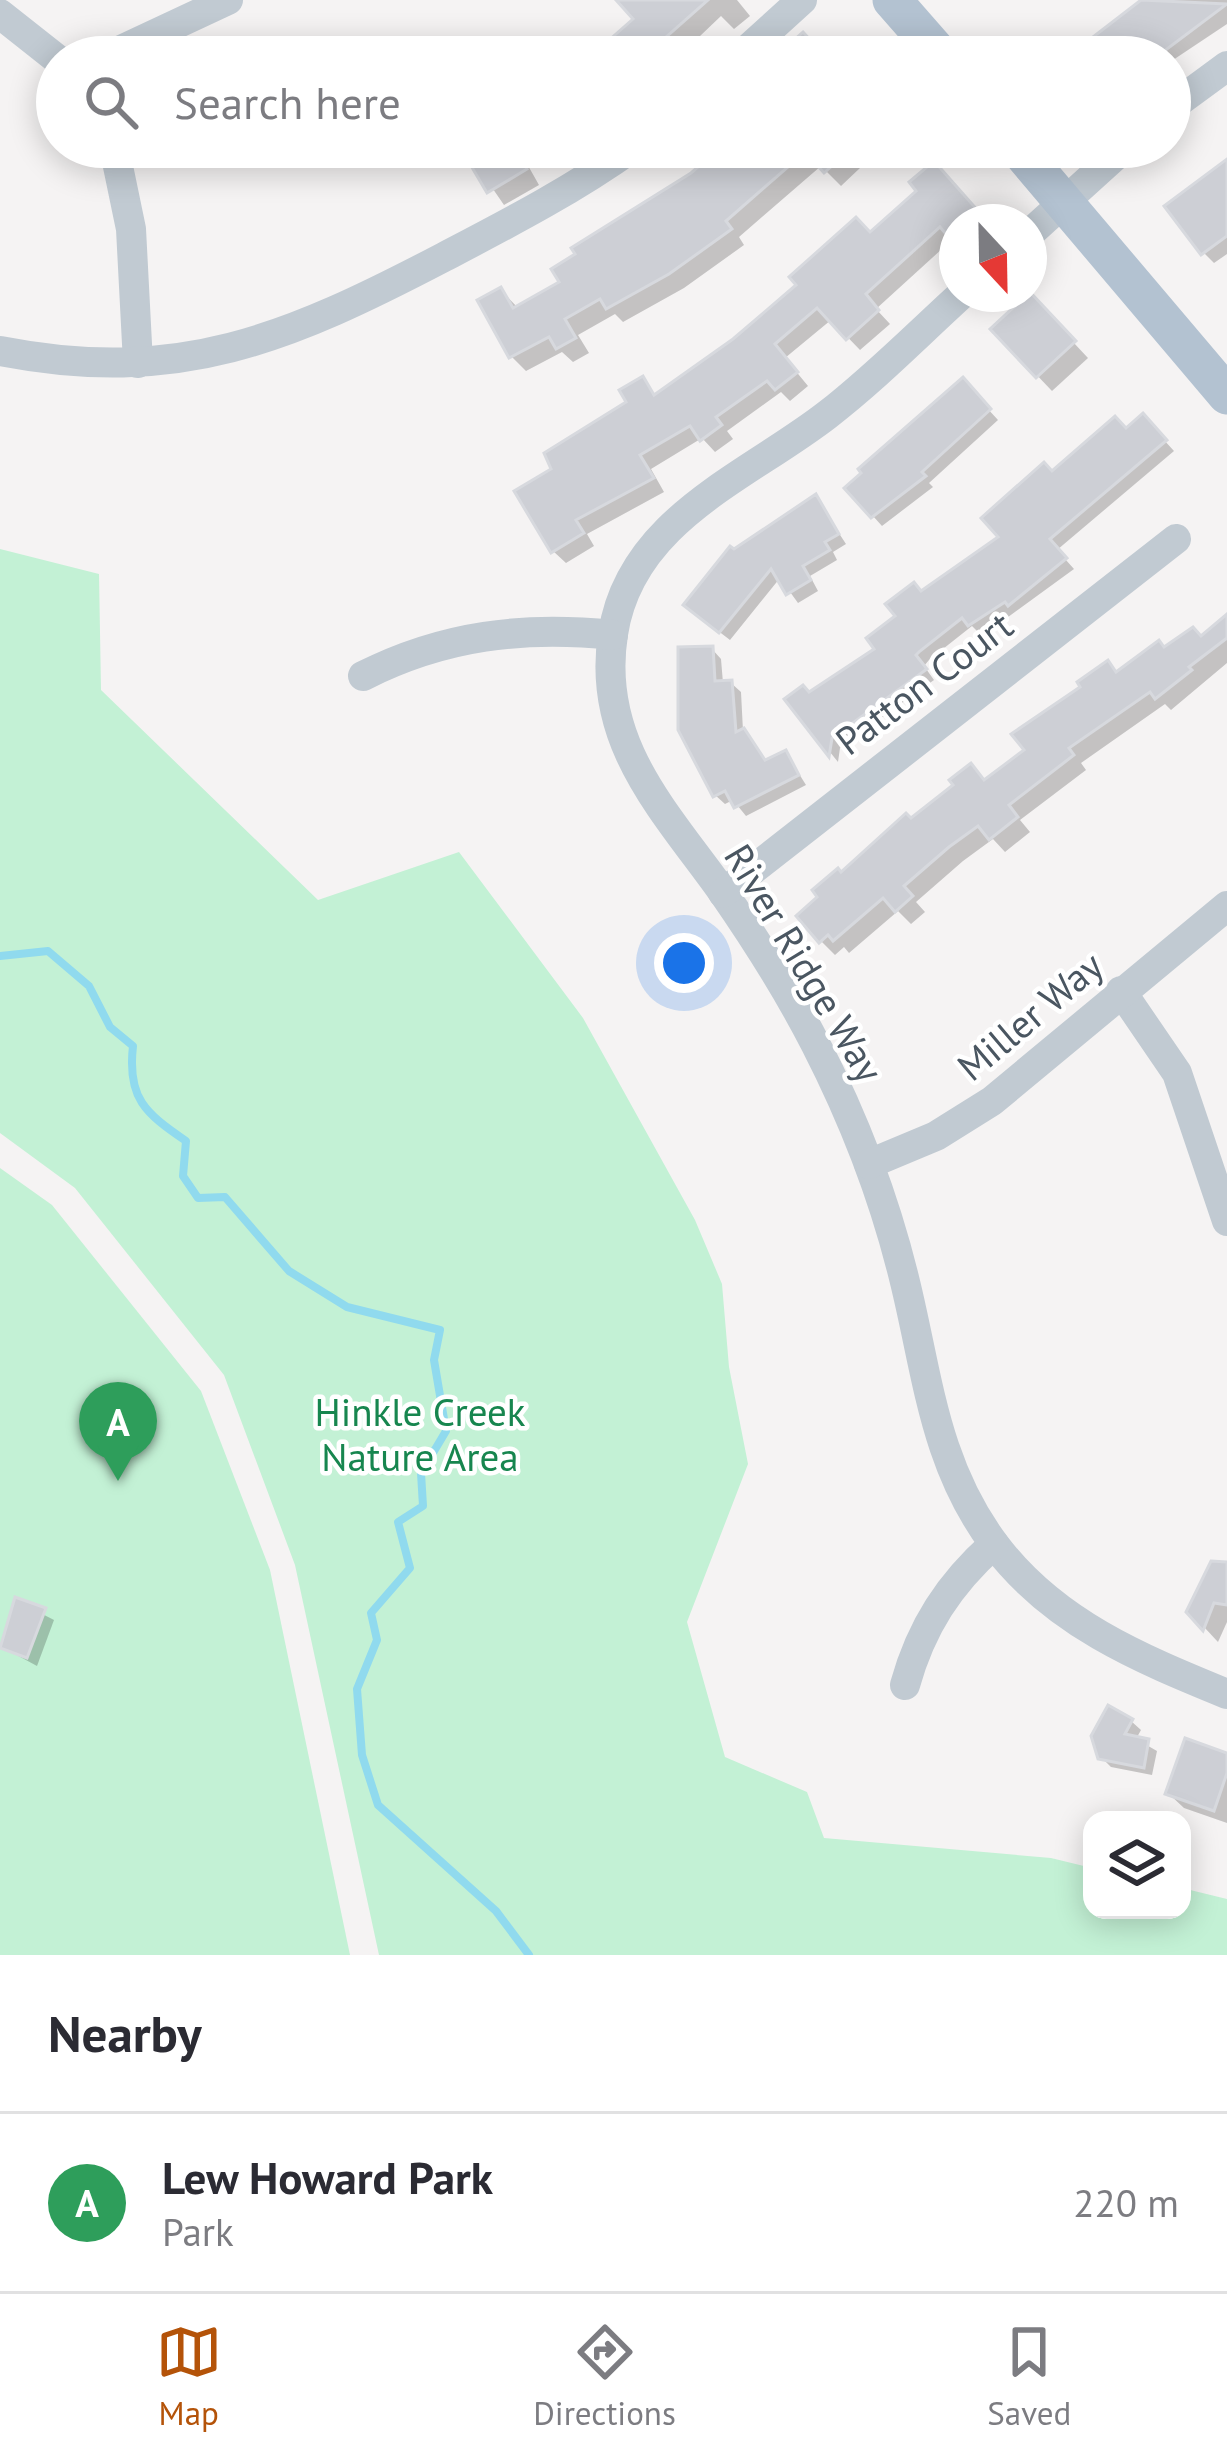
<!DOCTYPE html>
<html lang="en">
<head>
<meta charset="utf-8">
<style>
  body { margin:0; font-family:"PT Sans",sans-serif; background:#f2f2f3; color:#2b2b33 }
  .controls { position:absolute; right:36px; bottom:36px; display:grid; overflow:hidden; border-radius:24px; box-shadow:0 6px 30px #0003 }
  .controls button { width:108px; height:108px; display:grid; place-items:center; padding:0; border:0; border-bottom:3px solid #e1e1e2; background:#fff; color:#2b2b33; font:60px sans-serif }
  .compass { position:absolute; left:939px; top:204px; width:108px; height:108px; border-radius:50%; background:#fff; box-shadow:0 6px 30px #0003; rotate:158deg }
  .you { position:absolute; left:684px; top:963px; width:42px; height:42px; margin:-30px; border:9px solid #fff; border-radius:50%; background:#1a73e8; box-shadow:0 0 0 18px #1a73e833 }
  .badge { display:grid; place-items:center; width:78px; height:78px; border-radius:50%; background:#b45309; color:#fff; font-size:39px; font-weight:700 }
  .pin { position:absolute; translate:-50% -99px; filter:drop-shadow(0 3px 6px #0008) }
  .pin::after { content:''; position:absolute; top:63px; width:42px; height:36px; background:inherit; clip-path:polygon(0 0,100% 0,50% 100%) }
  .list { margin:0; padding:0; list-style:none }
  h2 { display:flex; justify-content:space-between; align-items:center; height:156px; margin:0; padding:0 48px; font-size:51px }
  h2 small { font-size:39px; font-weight:400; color:#7c7c81 }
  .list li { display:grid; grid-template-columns:78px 1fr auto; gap:36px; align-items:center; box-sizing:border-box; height:180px; padding:0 48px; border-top:3px solid #e1e1e2 }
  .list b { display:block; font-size:45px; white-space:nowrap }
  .list p { margin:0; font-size:39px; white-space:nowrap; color:#7c7c81 }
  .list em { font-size:39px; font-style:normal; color:#7c7c81 }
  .icon { flex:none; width:66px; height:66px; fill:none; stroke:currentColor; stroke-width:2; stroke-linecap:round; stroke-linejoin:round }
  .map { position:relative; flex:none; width:1227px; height:1955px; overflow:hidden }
  .search { position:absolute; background:#fff; box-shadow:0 6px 30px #0003; left:36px; right:36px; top:36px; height:132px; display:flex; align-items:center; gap:30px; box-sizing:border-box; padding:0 42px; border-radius:66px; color:#7c7c81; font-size:45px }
  .sheet { height:336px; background:#fff }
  nav { display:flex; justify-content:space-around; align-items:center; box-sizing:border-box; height:168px; border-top:3px solid #e1e1e2; background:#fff; font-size:33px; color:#7c7c81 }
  nav a { display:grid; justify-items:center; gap:6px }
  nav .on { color:#b45309 }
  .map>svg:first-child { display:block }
  .green { fill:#c3f1d5 }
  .shadow { fill:#0003 }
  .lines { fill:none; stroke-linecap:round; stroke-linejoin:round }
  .stream { stroke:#90daee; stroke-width:8 }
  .building { fill:#cdcfd5; stroke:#d7d9de; stroke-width:3 }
  .minor { stroke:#c1cad2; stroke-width:30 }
  .major { stroke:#b3c2d1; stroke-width:39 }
  .labels { text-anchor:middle; stroke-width:9; stroke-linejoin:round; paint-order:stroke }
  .street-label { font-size:39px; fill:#4a5661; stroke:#fff }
  .park-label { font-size:39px; fill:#17864f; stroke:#fff }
</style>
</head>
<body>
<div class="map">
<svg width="1227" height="1955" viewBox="0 0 1227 1955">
  <rect width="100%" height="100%" fill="#f5f3f3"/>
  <g class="green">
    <polygon points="0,549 99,574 101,690 318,900 459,852 583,1018 695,1220 722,1284 729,1367 748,1464 687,1622 725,1757 807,1792 824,1838 1051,1858 1092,1868 1092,1910 1182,1910 1182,1888 1227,1899 1227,1955 379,1955 295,1565 224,1375 75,1188 0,1133"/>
    <polygon points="0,1168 52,1205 201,1391 270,1570 350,1955 0,1955"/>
  </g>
  <g class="shadow">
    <polygon points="620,0 737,0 750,16 734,29 721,16 678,57 594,57 637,19"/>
    <polygon points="1146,0 1227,0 1227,24 1170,62 1165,57 1072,57"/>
    <polygon points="576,40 592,57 557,57"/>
    <polygon points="464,147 551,147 526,162 539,185 504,205"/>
    <polygon points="565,147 588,147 576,158"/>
    <polygon points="726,147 861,147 850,157 860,168 841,186 821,166 739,237 744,245 684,288 623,322 615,314 578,335 589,353 573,362 562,352 526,371 512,357 501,290 518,308 563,283"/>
    <polygon points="1227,162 1227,254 1214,263 1204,253"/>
    <polygon points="946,178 986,222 957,222 957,242 954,238 876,309 890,324 860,350 831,320 785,358 808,386 790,401 781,392 727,431 733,439 715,452 702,438 651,469 664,492 587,534 594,546 566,563 553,551 555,470 630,403 642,380 657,396"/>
    <polygon points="1030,296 1088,358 1052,391 994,330"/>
    <polygon points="963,382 998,420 929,483 933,487 882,526 873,516"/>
    <polygon points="1143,417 1174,451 1057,550 1074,569 989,631 980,634 972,626 929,660 924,666 934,680 840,748 838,762 788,700 809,695 878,649 922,594 1003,538 1053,475"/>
    <polygon points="816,498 846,544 833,552 837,560 810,576 818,591 798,603 780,578 730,640 696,614 734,553"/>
    <polygon points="1227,618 1227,663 1171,710 1165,704 1081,763 1086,770 1020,820 1030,832 1005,852 993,839 963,861 916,902 925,912 911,924 898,911 849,953 844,947 835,955 821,941 842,876 957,786 971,767 986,782 1118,674 1202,639"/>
    <polygon points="712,649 721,659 723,683 731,683 741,692 743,731 767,763 786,753 806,785 746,816 733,800 725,804 715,795"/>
    <polygon points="1227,1566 1227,1622 1218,1642 1190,1612"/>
    <polygon points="17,1601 54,1620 37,1666 0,1646"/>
    <polygon points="1131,1721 1141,1730 1136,1739 1157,1751 1152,1775 1111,1767 1101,1757"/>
    <polygon points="1227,1756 1227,1823 1184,1808 1169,1794"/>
  </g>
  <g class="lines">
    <path class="stream" d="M0 956 48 951 89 986 110 1027 133 1046C127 1098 145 1113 186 1141L183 1176 198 1198 225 1197 289 1271 347 1307 440 1330 434 1360 446 1431 421 1473 423 1506 398 1522 410 1568 371 1613 377 1640 357 1689 362 1755 378 1805 496 1911 529 1955"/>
  </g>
  <g class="building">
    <polygon points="616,0 708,0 664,39 680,57 590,57 633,19"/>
    <polygon points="1141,0 1227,4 1159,55 1154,49 1143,57 1067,57"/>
    <polygon points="803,32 826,57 775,57"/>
    <polygon points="460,147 514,147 527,169 487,193"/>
    <polygon points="721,147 853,147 824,173 805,152 726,221 732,229 669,274 606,309 600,299 565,319 576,338 556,349 549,337 509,358 477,300 501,287 513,308 559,282 551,269 575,254 571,248 691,173"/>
    <polygon points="1227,159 1227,236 1201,255 1164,206"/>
    <polygon points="934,161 980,213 969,222 957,222 957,247 940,227 866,294 879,310 846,340 817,308 775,344 798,372 775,390 767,381 716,417 722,425 700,441 690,426 640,455 654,478 576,520 584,533 551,553 514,491 551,469 544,453 626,402 619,390 643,376 654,395 733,339 796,285 789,277 856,217 870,232 916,191 909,182"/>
    <polygon points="1030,292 1076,341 1036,378 990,329"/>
    <polygon points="963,377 991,409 922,472 926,476 871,518 844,488 861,473 858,469"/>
    <polygon points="1143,413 1167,440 1050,539 1067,558 1008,606 1005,602 968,626 962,618 920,651 916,655 927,669 832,738 829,757 784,699 803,685 809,692 874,649 866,638 895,616 885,604 914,582 921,591 998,537 981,518 1044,462 1052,471 1115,416 1126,428"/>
    <polygon points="816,494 839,534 825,542 830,550 803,566 811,580 786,595 771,569 719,633 683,605 730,546 734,549"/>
    <polygon points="1227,614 1227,638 1189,667 1192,670 1155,699 1150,692 1069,748 1074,755 1009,805 1018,817 989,840 978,826 949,847 904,886 913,896 895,912 883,898 833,941 828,935 819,943 796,916 817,897 812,890 838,868 841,872 906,813 911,818 953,785 949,780 971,763 984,780 1024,750 1011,734 1080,687 1077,682 1108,660 1116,672 1159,640 1164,647 1193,627 1201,636"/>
    <polygon points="713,646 715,681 732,680 736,732 744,728 765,760 786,750 799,775 734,808 725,791 713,797 678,730 678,647"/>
    <polygon points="1211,1561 1227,1562 1227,1605 1214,1603 1203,1631 1186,1612"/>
    <polygon points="15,1597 46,1608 27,1658 0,1648"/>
    <polygon points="1108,1705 1133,1719 1125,1734 1149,1739 1144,1768 1098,1759 1091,1736"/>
    <polygon points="1185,1738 1227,1753 1227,1773 1214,1811 1165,1794"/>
  </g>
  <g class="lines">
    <g class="minor">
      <polyline points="0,14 57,59"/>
      <polyline points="106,57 228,0"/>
      <polyline points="739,57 802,0"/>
      <polyline points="1170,108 1227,66"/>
      <polyline points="114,147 131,229 138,363"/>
      <polyline points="1029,234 1125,147"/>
      <path d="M962 294C918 334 875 378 827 415 747 477 630 520 613 634 596 742 664 810 722 891 756 940 789 992 816 1045 855 1121 885 1199 905 1282 928 1376 934 1464 995 1545 1054 1623 1139 1658 1227 1694"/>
      <path d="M0 351C179 386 289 338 444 257 509 223 573 190 633 147"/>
      <path d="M363 676C444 635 523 626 613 635"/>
      <polyline points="723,893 1176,539"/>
      <polyline points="1121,991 1177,1073 1227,1221"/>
      <polyline points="869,1164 936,1136 992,1101 1227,906"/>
      <path d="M905 1685C921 1627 949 1584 994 1544"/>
    </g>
    <g class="major">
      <polyline points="892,0 942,57"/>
      <polyline points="1017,147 1227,395"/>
    </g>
  </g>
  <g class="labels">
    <g class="street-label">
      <text transform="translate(924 683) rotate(-37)" y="14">Patton Court</text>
      <text transform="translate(804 963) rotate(59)" y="14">River Ridge Way</text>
      <text transform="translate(1030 1016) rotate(-40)" y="14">Miller Way</text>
    </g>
    <g class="park-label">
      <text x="420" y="1426">Hinkle Creek<tspan x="420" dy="45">Nature Area</tspan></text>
    </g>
  </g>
</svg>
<div class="controls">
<button><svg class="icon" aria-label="layers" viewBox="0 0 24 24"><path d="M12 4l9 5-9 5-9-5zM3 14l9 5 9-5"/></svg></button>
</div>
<svg class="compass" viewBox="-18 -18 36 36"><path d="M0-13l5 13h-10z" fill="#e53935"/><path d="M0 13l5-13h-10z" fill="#7c7c81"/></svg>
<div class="you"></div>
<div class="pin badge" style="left:118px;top:1481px;background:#2e9e5b">A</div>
<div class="search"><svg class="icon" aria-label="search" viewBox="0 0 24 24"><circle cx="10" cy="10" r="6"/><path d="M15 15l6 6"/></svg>Search here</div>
</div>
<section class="sheet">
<h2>Nearby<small></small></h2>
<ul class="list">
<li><span class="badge" style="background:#2e9e5b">A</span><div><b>Lew Howard Park</b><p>Park</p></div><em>220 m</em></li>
</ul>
</section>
<nav>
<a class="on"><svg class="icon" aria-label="map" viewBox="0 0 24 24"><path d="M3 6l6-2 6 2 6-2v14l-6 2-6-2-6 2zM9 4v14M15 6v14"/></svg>Map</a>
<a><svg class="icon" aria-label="directions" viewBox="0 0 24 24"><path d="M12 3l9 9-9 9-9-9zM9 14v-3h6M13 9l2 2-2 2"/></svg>Directions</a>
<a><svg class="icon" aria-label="saved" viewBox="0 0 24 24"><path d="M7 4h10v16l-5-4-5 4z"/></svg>Saved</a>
</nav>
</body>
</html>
